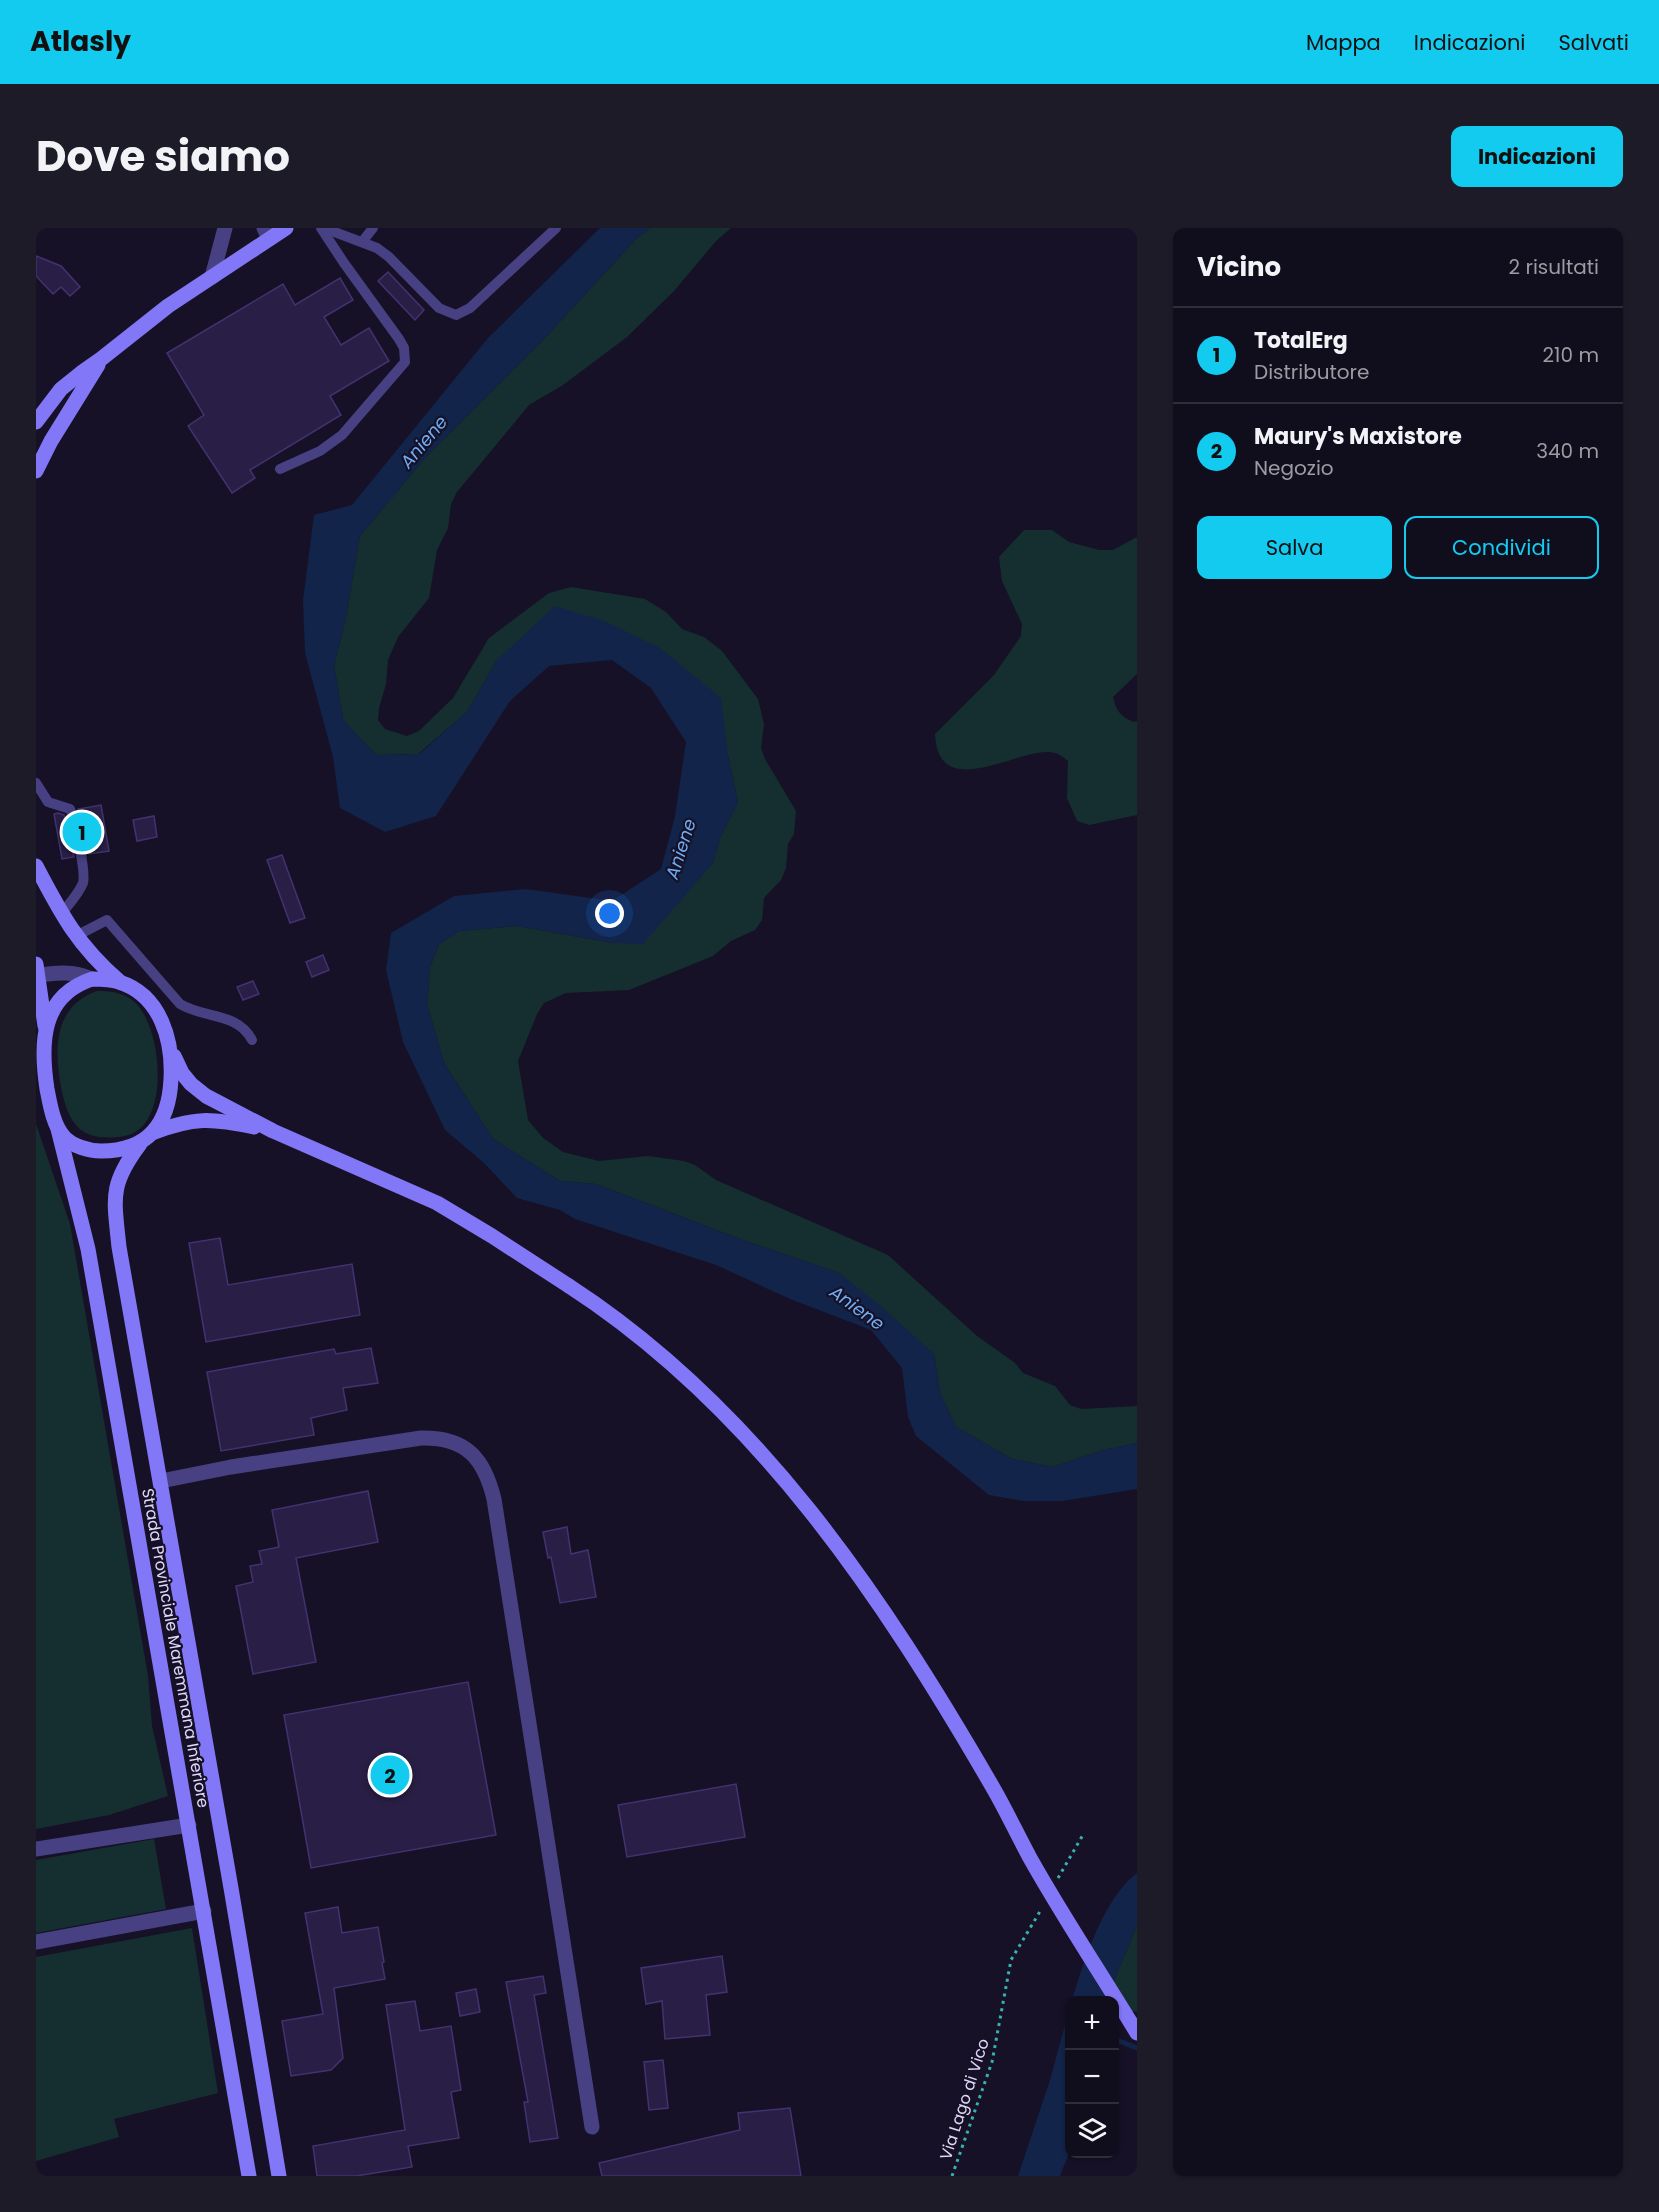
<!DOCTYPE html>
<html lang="it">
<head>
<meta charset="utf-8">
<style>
  body { margin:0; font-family:Poppins,sans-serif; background:#1e1b29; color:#f1f3f6 }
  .controls { position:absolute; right:18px; bottom:18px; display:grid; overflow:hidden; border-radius:12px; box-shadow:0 2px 4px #0004 }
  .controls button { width:54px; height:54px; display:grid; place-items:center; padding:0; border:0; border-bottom:2px solid #302d3b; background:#100d1c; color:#f1f3f6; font:30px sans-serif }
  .you { position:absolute; left:574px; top:686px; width:21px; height:21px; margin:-15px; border:4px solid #fff; border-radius:50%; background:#1a73e8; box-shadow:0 0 0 9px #1a73e833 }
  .badge { display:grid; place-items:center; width:39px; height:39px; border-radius:50%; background:#13caef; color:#111; font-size:20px; font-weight:700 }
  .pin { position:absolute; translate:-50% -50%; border:3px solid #fff; box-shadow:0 2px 6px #0006 }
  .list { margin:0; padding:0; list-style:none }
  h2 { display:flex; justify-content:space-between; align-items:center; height:78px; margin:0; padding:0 24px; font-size:26px }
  h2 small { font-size:20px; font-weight:400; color:#9c9ca3 }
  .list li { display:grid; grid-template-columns:39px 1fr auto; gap:18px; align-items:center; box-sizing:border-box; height:96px; padding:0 24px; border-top:2px solid #302d3b }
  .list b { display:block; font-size:22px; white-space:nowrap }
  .list p { margin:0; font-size:20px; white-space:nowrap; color:#9c9ca3 }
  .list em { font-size:20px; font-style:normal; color:#9c9ca3 }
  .actions { display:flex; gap:12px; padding:18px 24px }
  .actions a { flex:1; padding:14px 0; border:2px solid #13caef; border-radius:12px; text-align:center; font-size:21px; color:#13caef }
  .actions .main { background:#13caef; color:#111 }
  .icon { flex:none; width:33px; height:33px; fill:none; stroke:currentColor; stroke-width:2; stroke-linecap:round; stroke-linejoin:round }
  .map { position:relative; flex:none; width:1101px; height:1948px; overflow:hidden; border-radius:12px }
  header { display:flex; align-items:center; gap:36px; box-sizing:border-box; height:84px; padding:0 30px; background:#13caef; color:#111 }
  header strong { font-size:28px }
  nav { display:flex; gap:33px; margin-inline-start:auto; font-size:21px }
  .intro { display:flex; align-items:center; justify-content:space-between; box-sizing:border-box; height:144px; padding:0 36px }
  h1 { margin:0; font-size:42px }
  .button { padding:15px 27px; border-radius:12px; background:#13caef; color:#111; font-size:21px; font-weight:700 }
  main { display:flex; gap:36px; padding:0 36px }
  aside { flex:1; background:#100d1c; border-radius:12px; box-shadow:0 2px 4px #0004 }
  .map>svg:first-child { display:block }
  .green { fill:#152f30 }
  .water { fill:#122449 }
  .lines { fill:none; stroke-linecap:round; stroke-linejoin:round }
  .stream { stroke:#122449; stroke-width:5 }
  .building { fill:#291f46; stroke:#433270; stroke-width:1.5 }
  .path { stroke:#39b1b1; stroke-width:3; stroke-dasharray:3 4.5; stroke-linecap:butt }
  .service { stroke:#474082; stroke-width:10 }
  .minor { stroke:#474082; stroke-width:15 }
  .secondary { stroke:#8277f6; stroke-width:15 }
  .secondary-bridge { stroke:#8277f6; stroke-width:15 }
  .labels { text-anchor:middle; stroke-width:4.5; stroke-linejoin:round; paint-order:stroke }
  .street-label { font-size:16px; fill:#e0d9fc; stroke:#161126 }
  .water-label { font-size:18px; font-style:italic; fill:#6faef5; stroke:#161126 }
</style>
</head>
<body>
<header>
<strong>Atlasly</strong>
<nav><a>Mappa</a><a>Indicazioni</a><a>Salvati</a></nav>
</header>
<div class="intro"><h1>Dove siamo</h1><a class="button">Indicazioni</a></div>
<main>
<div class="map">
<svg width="1101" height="1948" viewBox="0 0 1101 1948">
  <rect width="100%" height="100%" fill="#161126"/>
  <g class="green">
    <polygon points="614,0 695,0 680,13 638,63 591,109 527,157 493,177 421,264 415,276 412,300 401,322 393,370 362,409 352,432 350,456 343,480 342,492 349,501 371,508 383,503 417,470 453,410 513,365 535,359 609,371 630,384 646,401 668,409 686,423 722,471 728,496 725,520 729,531 760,583 758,606 752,616 750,640 745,652 728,670 726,692 719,702 695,713 677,728 593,762 530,765 508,775 501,786 482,833 492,892 507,910 527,924 563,933 612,928 648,933 659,937 680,952 852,1027 941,1108 979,1135 987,1145 1019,1158 1034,1177 1045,1181 1101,1178 1101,1215 1064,1223 1017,1239 976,1231 920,1199 904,1165 898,1126 803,1045 704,1011 560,956 524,953 457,911 408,835 391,776 394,739 403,716 423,703 481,698 577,715 677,635 684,610 702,574 692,528 624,420 461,432 431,484 382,526 340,527 307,492 298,437 309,394 324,308 388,231 508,111 600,11"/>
    <path d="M988 302H1016L1033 314 1063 322H1077L1101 309V446L1077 469C1080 483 1085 489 1098 494L1101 493V587L1053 597 1041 593 1031 570 1032 533C1026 528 1021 524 1012 524 977 523 902 574 899 506L958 447 985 408 986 396 966 353 963 329Z"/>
    <path d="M61 763C74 763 85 764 96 772 125 793 134 885 99 904 89 910 74 910 63 909 39 906 31 886 26 864 18 824 16 779 61 763Z"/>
    <polygon points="0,896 34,996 112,1448 116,1498 132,1568 73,1587 0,1601"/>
    <polygon points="118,1611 130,1681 0,1705 0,1632"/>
    <polygon points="1101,1697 1101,1784 1079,1780 1078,1772 1070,1772"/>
    <polygon points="156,1700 182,1865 78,1891 83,1909 0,1933 0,1729"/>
  </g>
  <g class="water">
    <polygon points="564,0 614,0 600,11 508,111 388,231 324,308 309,394 298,437 307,492 340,527 383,526 431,484 461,432 519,378 568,393 624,420 685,470 692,528 702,574 684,610 677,635 607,716 577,715 481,698 424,703 403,716 394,739 391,776 408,835 457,911 524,953 560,956 704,1011 803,1045 846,1079 898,1126 904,1165 920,1199 976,1231 1017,1239 1064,1223 1101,1215 1101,1261 1026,1273 987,1273 953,1267 880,1208 872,1189 866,1140 835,1102 754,1071 680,1037 539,991 524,982 481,970 448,935 409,902 367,814 350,742 355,705 418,668 490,661 576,673 625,641 639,588 650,514 615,460 576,432 513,438 474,473 400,588 349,604 304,580 297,529 269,425 267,372 278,287 316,277 452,110"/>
    <path d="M1101 1645V1697L1070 1772H1036C1048 1732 1067 1671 1101 1645Z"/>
    <polygon points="1033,1782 1033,1925 1024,1948 982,1948 1014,1852"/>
  </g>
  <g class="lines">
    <polyline class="stream" points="1078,1811 1101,1820"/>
  </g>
  <g class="building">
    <polygon points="0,28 25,38 44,59 34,68 25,59 17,66 0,48"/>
    <polygon points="352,44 388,82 379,92 342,53"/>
    <polygon points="304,50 317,72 288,89 305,117 333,100 353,133 294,168 305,187 214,242 219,250 196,265 152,198 168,187 131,125 247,56 259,77"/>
    <polygon points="65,577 73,623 53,626 42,581"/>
    <polygon points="22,585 28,587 38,629 26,631 18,586"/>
    <polygon points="118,588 121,609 101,613 97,592"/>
    <polygon points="246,627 269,690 254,695 231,632"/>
    <polygon points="287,727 293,742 276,749 270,734"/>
    <polygon points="217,753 223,766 207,772 201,759"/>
    <polygon points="184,1010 192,1057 316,1036 324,1087 170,1114 153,1015"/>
    <polygon points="335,1120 342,1155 307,1160 311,1182 275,1190 278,1207 185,1223 171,1144 298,1121 300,1126"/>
    <polygon points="332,1263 342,1314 260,1330 280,1434 217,1446 200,1358 217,1354 214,1338 226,1336 223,1323 243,1319 236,1282"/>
    <polygon points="531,1299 535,1326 552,1322 560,1369 524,1375 515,1329 512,1330 507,1304"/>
    <polygon points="432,1454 460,1607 275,1640 248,1487"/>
    <polygon points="700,1556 709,1609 591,1629 582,1577"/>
    <polygon points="302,1679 306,1705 342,1699 348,1734 346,1735 349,1751 298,1760 307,1830 295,1842 255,1848 246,1793 287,1786 269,1685"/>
    <polygon points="686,1728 691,1764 670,1767 674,1807 629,1811 626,1773 610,1776 605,1740"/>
    <polygon points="507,1748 510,1765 498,1767 522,1910 494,1914 488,1874 492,1874 470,1754"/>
    <polygon points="440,1761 444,1784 424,1788 420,1765"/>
    <polygon points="379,1773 384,1803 415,1798 425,1862 415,1864 423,1910 372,1918 376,1939 320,1948 281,1948 277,1918 369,1902 350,1777"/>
    <polygon points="627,1832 632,1880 613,1882 608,1834"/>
    <polygon points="754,1880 765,1948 566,1948 563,1935 704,1902 702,1885"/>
  </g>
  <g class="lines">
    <g class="path">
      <polyline points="1022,1650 1048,1605"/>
      <polyline points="916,1948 956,1834 975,1732 1006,1680"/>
    </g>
    <g class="service">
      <polyline points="288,0 341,20 353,29 403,80 420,87 434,80 520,0"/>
      <polyline points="326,14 337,0"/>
      <polyline points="244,241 284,223 306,207 369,134 368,120 363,111 308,35 285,0"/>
      <path d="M0 555 12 574 34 581C39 592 50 644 47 655 42 667 33 676 25 686"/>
      <path d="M40 708 71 692 144 776C169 791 201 784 216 812"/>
    </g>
    <g class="minor">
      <polyline points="228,0 233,11"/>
      <polyline points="176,49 189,0"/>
      <path d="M0 748C20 744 37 743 56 751"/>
      <path d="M125 1253 195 1239 385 1210C430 1209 448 1230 458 1271L556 1899"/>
      <polyline points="0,1621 153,1597"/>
      <polyline points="0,1714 168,1683"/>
    </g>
    <g class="secondary">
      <polyline points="0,194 25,161 45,145 65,131 132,78 250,0"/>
      <polyline points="0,243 15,213 62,137"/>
      <path d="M0 638C25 686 42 718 84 754"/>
      <polyline points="0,736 9,798"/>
      <path d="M56 751C65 751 75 751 83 754 125 767 137 813 135 851 133 896 112 923 65 923 53 923 36 918 28 909 17 897 14 876 11 861 4 815 5 768 56 751Z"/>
      <polyline points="138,828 146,845 155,856 170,868 237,903 401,975 456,1008 533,1058"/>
      <polyline points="22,901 52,1021 213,1948"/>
      <path d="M116 905C158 889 175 890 218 899"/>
      <path d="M104 916C73 957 78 970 83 1019L195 1660 243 1948"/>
    </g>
    <path class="secondary-bridge" d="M533 1058C721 1180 846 1368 956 1558 970 1582 981 1606 994 1630 1027 1689 1066 1747 1101 1805"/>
  </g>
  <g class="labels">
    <g class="street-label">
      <text transform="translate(140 1420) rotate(80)" y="6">Strada Provinciale Maremmana Inferiore</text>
      <text transform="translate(928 1871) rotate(-72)" y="6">Via Lago di Vico</text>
    </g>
    <g class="water-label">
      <text transform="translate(388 214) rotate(-50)" y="6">Aniene</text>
      <text transform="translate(645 621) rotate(-72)" y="6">Aniene</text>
      <text transform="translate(821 1080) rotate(36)" y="6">Aniene</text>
    </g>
  </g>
</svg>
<div class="controls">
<button>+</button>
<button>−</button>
<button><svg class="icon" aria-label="layers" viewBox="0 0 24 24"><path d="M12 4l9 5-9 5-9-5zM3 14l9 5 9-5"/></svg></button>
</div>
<div class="you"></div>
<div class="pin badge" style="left:46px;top:604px">1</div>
<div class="pin badge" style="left:354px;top:1547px">2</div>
</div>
<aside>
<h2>Vicino<small>2 risultati</small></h2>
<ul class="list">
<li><span class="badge">1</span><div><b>TotalErg</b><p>Distributore</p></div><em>210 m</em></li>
<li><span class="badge">2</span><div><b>Maury's Maxistore</b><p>Negozio</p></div><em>340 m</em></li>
</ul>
<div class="actions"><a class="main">Salva</a><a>Condividi</a></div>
</aside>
</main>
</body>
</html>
